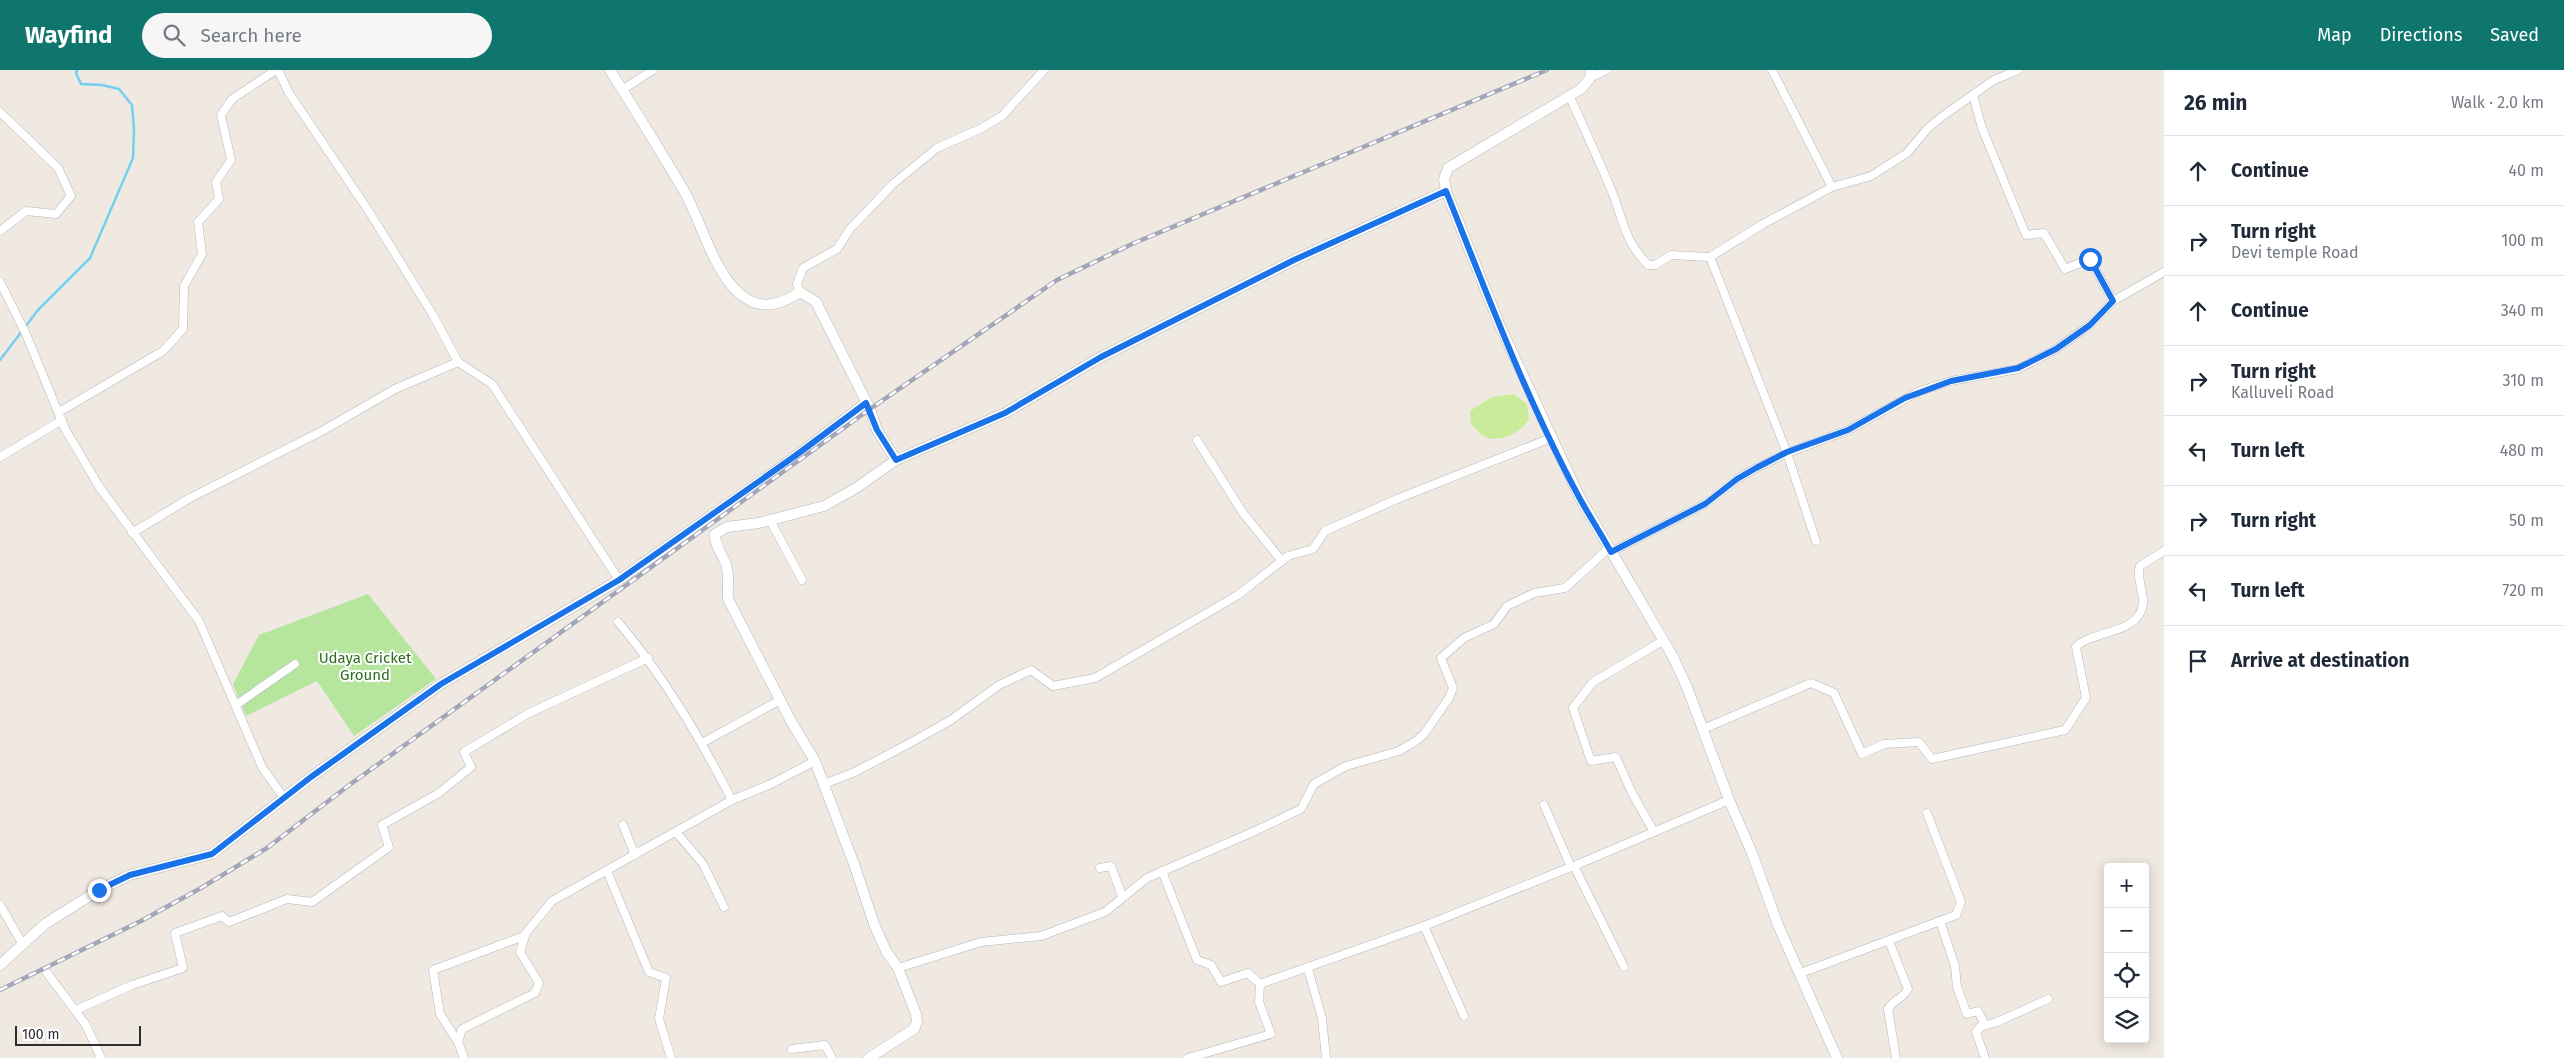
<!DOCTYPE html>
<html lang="en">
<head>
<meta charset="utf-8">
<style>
  body { margin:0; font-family:"Fira Sans",sans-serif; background:#f6f6f7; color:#1f2937 }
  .controls { position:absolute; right:15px; bottom:15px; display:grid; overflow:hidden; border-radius:5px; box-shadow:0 2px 12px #0003 }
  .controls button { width:45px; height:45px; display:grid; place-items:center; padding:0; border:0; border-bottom:1px solid #e0e1e3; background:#fff; color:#1f2937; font:25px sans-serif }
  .scale { position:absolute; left:15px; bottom:12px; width:126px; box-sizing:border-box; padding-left:5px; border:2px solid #2e2e2e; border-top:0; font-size:14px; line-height:18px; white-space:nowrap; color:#2e2e2e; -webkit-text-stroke:4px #fff; paint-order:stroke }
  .stop { position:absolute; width:15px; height:15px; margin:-11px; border:4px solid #1a73e8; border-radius:50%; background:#fff }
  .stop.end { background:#1a73e8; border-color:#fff; box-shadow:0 1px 5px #0008 }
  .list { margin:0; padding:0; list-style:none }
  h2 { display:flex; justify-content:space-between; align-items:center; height:65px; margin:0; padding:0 20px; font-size:21px }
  h2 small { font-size:16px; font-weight:400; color:#747a83 }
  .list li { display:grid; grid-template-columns:32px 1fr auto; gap:15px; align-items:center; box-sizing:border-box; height:70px; padding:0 20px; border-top:1px solid #e0e1e3 }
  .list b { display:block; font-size:19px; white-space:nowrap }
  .list p { margin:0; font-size:16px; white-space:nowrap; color:#747a83 }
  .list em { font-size:16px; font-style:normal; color:#747a83 }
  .icon { flex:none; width:28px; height:28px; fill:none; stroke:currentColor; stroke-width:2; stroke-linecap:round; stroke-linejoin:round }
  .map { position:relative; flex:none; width:2164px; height:988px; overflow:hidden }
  header { display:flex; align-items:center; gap:30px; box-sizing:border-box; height:70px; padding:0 25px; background:#0f766e; color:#fff }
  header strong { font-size:24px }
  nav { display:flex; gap:28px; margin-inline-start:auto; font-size:18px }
  .search { width:350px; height:45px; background:#f6f6f7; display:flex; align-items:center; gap:12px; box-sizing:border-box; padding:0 18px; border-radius:28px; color:#747a83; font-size:19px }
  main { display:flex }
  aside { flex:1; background:#fff }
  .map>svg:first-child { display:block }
  .green { fill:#b6e59e }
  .pitch { fill:#c9ec9a }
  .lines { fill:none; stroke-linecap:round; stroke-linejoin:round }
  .stream { stroke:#75cff0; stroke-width:2.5 }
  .street-casing { stroke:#b4b7c1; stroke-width:9 }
  .secondary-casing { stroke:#b4b7c1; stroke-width:11 }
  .street { stroke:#fff; stroke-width:8 }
  .secondary { stroke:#fff; stroke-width:10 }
  .rail-casing { stroke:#a3a6b8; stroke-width:4.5 }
  .rail { stroke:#fff; stroke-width:2.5; stroke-dasharray:8; stroke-linecap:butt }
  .route { stroke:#1a73e8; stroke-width:6 }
  .labels { text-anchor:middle; stroke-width:4; stroke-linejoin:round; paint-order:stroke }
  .park-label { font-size:15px; fill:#2c6e1b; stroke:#fff }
</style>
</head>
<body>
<header>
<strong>Wayfind</strong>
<div class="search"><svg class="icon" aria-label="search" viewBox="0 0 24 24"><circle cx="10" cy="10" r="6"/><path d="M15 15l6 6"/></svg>Search here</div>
<nav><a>Map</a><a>Directions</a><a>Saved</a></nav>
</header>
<main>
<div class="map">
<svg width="2164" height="988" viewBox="0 0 2164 988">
  <rect width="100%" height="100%" fill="#efe9e1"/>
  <polygon class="green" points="368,524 436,609 354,666 317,611 246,646 233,614 259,565"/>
  <path class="pitch" d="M1514 324 1527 334 1529 350C1520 362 1500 375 1483 366 1479 363 1475 358 1471 355L1470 341 1492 327Z"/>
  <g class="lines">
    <polyline class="stream" points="0,290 38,240 90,188 133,88 134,59 132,35 119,19 102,15 81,14 76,3 77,0"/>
    <defs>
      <g id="street">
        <polyline points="278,0 289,23 370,143 433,245 458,292 492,314 619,510"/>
        <polyline points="1772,0 1832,117"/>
        <polyline points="1590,8 1607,0"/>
        <polyline points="622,20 653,0"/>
        <path d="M1569 25C1583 56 1597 86 1610 117 1624 149 1622 168 1648 195H1655L1671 185 1710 187"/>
        <polyline points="1973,25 1982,58 2026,165 2044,163 2065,199 2090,189 2113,231"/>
        <polyline points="0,42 58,98 71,126 56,144 26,141 0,161"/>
        <polyline points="0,212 26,264 65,359 100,418 199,551 262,697 284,728"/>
        <polyline points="800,222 797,214 803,198 837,179 850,159 893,114 937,78 982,58 1002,46 1044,0"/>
        <polyline points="59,342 163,281 183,259 184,216 202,184 198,152 219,129 216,112 231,90 221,45 232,29 276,0"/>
        <polyline points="1197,370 1243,443 1282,491"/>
        <polyline points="0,387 62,350"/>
        <polyline points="770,450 802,510"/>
        <polyline points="132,463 190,428 324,360 395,319 458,292"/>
        <polyline points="1816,471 1787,383 1710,187 1763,154 1832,117 1871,106 1907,83 1928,58 1944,45 1994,10 2018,0"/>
        <polyline points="1611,482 1705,434 1737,409 1756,398 1787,383 1848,360 1920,321 1951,311 2018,299 2056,279 2090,255 2113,231 2164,202"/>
        <path d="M618 552C664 606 700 668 732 730"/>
        <polyline points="236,635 295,594"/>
        <path d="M1703 659 1811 613 1834 623 1862 684 1884 674 1919 672 1932 689 2065 660 2086 628 2076 577C2092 560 2139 565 2143 534 2144 521 2136 509 2140 496L2164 481"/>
        <polyline points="702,673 780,630"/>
        <polyline points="824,714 855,702 910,673 951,650 999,615 1031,600 1053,616 1095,608 1238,525 1288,486 1313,479 1325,461 1397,429 1551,368"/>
        <polyline points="1544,735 1571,797 1574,796 1624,897"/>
        <polyline points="623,755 635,785"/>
        <polyline points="676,762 703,794 724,837"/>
        <polyline points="1654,762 1631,721 1616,687 1591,691 1573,638 1593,612 1664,570"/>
        <polyline points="1574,796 1729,730"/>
        <polyline points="1100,798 1111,796 1122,826"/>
        <polyline points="607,801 649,902 666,908 659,949 671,988"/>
        <polyline points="1162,801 1197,890 1211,895 1221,912 1248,903 1260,914"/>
        <polyline points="0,835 22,873"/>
        <polyline points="1940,851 1955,896 1957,917 1967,944 1978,941 1984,953 1976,962 1985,988"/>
        <polyline points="1424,856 1464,946"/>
        <path d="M1889 871 1908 919C1904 928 1893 930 1888 939L1896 988"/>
        <polyline points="898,898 981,872 1041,866 1105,842 1147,808 1255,761 1301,739 1314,714 1346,696 1399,681 1416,671 1424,664 1449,628 1453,618 1441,588 1464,568 1494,554 1507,536 1534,523 1565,518 1609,478"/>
        <polyline points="1308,899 1322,948 1326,988"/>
        <polyline points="47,903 86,955 101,988"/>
        <polyline points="1801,903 1956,845 1961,832 1927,743"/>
        <polyline points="1260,914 1424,856 1571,797"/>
        <polyline points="76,940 132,915 183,898 175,863 222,846 229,852 287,829 312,832 389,777 382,755 439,723 471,697 464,682 529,643 648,588"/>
        <polyline points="1980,957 1997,952 2048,929"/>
        <polyline points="458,972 440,944 433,900 524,866"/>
        <polyline points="792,979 825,975 832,988"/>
        <polyline points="464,988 458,972 462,959 535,923 539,913 520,882 526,863 552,831 732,730 771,714 815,691"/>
        <polyline points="1188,988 1271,964 1259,932 1260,914"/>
      </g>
      <g id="secondary">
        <path d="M610 0C635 40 660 80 684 121 702 152 715 210 747 229 765 240 783 233 800 222L816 232 870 339 877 360 896 390"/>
        <polyline points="1591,0 1590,8 1581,19 1448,98 1444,109 1446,121 1500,256 1580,428 1672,585 1687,617 1729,730 1752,783 1778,855 1837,988"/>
        <polyline points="0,895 45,854 99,820 130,805 212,784 311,707 441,614 619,510 795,387 866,333"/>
        <path d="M869 988 914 959 917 952 916 944 898 898 886 881 874 854 854 794 815 691 792 653 728 529C727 516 730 507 726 494 722 484 714 474 715 464L727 457 759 453 824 436 856 418 896 390 1005 343 1101 287 1294 190 1446 121"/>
      </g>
    </defs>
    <use href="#street" class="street-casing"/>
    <use href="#secondary" class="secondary-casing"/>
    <use href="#street" class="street"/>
    <use href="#secondary" class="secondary"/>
    <defs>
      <polyline id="rail" points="0,920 141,851 201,818 267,778 348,716 870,339 1057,210 1132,174 1547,0"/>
    </defs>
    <use href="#rail" class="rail-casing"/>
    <use href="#rail" class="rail"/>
  </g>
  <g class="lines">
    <path class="route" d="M99 820 130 805 212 784 311 707 441 614 619 510 795 386 866 333 877 360 896 390 1005 343 1101 287 1294 190 1446 121C1487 224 1527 331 1580 429 1590 447 1601 464 1611 482L1705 434 1737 409 1756 398 1787 382 1848 360 1905 328 1951 311 2018 298 2056 279 2090 255 2113 231 2090 189"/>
  </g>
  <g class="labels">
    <g class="park-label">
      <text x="365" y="593">Udaya Cricket<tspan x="365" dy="17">Ground</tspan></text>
    </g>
  </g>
</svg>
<div class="controls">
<button>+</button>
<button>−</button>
<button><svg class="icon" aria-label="locate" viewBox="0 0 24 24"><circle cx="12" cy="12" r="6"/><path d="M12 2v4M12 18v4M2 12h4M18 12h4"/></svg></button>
<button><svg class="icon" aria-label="layers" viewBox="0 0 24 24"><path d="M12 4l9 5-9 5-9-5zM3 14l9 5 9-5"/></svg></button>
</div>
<div class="scale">100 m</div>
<div class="stop" style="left:2090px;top:189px"></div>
<div class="stop end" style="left:99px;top:820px"></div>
</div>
<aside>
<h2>26 min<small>Walk · 2.0 km</small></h2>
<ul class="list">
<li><svg class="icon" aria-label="ahead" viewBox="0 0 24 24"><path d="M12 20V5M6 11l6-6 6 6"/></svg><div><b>Continue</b></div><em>40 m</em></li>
<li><svg class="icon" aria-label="right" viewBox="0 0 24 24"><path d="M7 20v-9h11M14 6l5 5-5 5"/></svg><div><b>Turn right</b><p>Devi temple Road</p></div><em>100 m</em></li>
<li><svg class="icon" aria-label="ahead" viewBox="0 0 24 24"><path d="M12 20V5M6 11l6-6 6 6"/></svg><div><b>Continue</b></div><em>340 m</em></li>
<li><svg class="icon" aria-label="right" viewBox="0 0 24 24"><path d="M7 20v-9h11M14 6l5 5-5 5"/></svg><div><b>Turn right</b><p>Kalluveli Road</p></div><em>310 m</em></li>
<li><svg class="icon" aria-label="left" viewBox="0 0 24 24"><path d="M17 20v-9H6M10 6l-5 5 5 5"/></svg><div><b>Turn left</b></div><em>480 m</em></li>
<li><svg class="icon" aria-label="right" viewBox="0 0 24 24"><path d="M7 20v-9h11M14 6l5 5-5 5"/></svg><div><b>Turn right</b></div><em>50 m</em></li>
<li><svg class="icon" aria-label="left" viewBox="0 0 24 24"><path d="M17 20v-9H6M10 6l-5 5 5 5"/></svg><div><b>Turn left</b></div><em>720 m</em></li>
<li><svg class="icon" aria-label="arrive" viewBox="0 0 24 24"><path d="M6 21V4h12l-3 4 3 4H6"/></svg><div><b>Arrive at destination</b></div></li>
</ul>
</aside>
</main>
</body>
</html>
